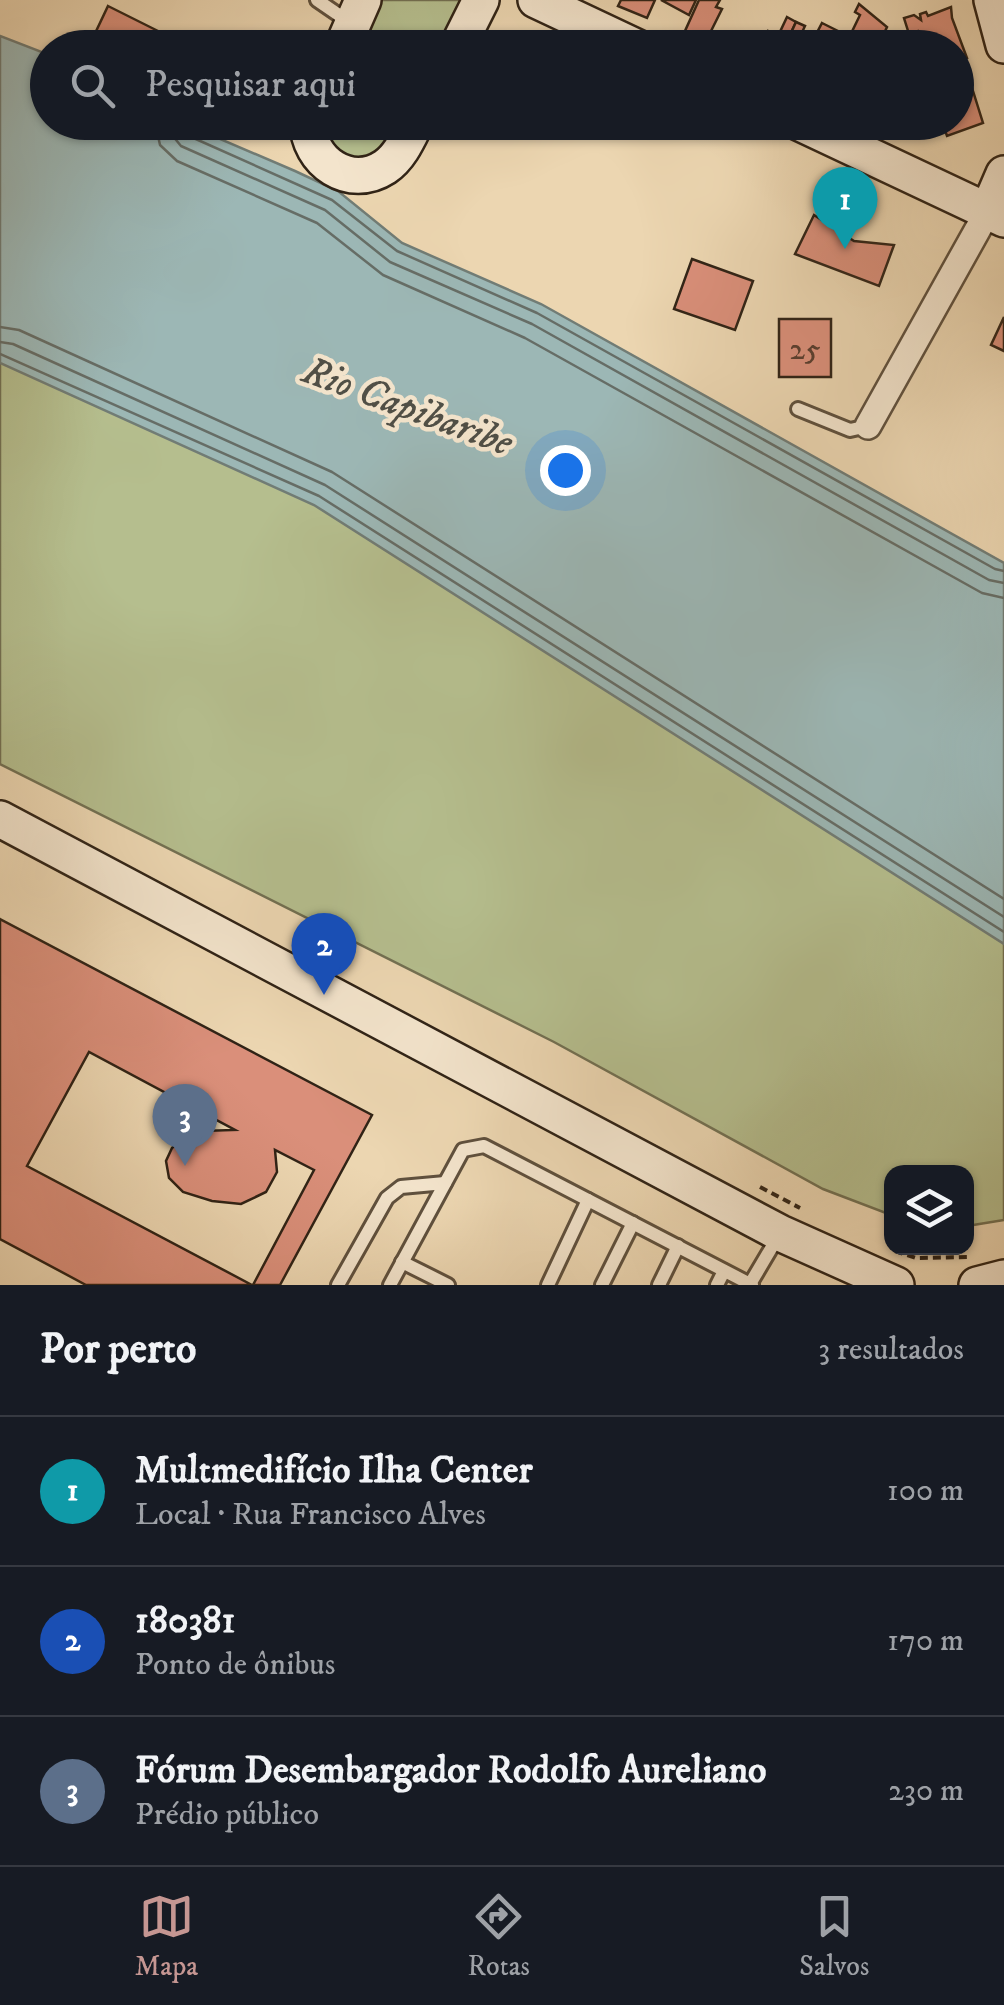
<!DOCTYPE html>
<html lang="pt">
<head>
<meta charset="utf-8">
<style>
  body { margin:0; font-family:"IM FELL DW Pica",serif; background:#20242c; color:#f1f3f6 }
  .controls { position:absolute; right:30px; bottom:30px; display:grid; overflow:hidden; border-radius:20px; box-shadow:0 2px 8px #0004 }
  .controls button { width:90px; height:90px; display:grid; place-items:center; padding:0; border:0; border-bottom:2px solid #363941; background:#171b24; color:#f1f3f6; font:50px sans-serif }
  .you { position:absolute; left:565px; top:470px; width:35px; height:35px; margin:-25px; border:8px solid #fff; border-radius:50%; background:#1a73e8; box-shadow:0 0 0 15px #1a73e833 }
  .badge { display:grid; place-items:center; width:65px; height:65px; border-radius:50%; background:#c59692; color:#fff; font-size:32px; font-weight:700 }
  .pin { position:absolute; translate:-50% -82px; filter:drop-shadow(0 2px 5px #0008) }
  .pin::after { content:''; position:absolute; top:52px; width:35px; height:30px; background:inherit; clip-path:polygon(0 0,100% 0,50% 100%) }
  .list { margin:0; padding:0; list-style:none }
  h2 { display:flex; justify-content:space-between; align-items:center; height:130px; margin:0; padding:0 40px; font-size:42px }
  h2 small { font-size:32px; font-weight:400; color:#9ea1a6 }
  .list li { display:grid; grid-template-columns:65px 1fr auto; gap:30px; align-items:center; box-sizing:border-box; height:150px; padding:0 40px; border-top:2px solid #363941 }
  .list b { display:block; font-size:38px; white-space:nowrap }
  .list p { margin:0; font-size:32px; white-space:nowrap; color:#9ea1a6 }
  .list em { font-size:32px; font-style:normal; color:#9ea1a6 }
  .icon { flex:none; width:55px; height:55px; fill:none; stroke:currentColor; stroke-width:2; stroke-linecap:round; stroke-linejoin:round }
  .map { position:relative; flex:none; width:1004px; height:1285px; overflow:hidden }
  .search { position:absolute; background:#171b24; box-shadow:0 2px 8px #0004; left:30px; right:30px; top:30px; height:110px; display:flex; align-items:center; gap:25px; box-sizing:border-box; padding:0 35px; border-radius:55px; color:#9ea1a6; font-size:38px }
  .sheet { height:580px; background:#171b24 }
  nav { display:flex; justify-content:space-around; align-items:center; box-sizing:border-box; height:140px; border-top:2px solid #363941; background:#171b24; font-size:28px; color:#9ea1a6 }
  nav a { display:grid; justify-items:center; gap:5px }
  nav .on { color:#c59692 }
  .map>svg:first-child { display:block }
  .green { fill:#b5be8e; stroke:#727052; stroke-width:2.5 }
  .water { fill:#9cb7b5; stroke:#717c75; stroke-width:2.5 }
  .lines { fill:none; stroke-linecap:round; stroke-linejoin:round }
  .shore { stroke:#666d66; stroke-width:2.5 }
  .building { fill:#da8f7a; stroke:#302316; stroke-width:2.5 }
  .lane-casing { stroke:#5f503d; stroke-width:18 }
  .street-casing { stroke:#5f503d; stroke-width:30 }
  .secondary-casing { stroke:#302316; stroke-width:40 }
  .path { stroke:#302316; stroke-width:4; stroke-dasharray:8 5; stroke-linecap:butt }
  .lane { stroke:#f3e4cc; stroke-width:12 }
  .street { stroke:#f3e4cc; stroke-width:25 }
  .secondary { stroke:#f3e4cc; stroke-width:35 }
  .labels { text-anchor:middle; stroke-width:9; stroke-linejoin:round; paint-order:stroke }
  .number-label { font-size:32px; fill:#5a3e2f }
  .water-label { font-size:40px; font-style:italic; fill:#504f46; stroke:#f3e4cc }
</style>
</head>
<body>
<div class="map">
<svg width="1004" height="1285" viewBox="0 0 1004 1285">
  <rect width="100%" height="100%" fill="#ecd6b1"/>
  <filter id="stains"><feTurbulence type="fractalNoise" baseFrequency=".002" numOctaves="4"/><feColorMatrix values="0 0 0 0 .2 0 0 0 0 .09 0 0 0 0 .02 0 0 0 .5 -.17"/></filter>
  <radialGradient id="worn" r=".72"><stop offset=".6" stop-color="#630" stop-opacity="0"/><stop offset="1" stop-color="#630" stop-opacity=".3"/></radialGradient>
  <g class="green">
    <polygon points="368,0 474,0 451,47 346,48"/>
    <polygon points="314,123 413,123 399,150 342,166"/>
    <polygon points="0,343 200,430 1004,925 1004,1220 967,1226 966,1172 892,1172 891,1215 823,1189 554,1042 0,764"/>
  </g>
  <polygon class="water" points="0,36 47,54 48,122 183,123 295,171 338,191 402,243 541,304 1004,563 1004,944 314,505 0,363"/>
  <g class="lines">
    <g class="shore">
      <polyline points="155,122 160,145 177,161 317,223 383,275 525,338 982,593 1004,598"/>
      <polyline points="170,122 172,135 181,146 325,210 390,262 532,324 989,580 1004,583"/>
      <polyline points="183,122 183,130 189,136 332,200 397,251 537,313 995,569 1004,571"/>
      <polyline points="0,327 19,330 332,472 1004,899"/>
      <polyline points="0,342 13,344 325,485 1004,917"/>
      <polyline points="0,354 319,496 1004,932"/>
    </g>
  </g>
  <g class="building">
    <polygon points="621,0 655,0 647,18 618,6"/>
    <polygon points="661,0 696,0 689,15"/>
    <polygon points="699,0 720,0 716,7 722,9 706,41 685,31"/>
    <polygon points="859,4 887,27 877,48 844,48 860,15 855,12"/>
    <polygon points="108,6 192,48 97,48 90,44"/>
    <polygon points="951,7 952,18 967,58 962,60 956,58 956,48 926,48 918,31 909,34 904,18 914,15 921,20 920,14 926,12 928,16"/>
    <polygon points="787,17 796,22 784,48 760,48 768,31 778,36"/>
    <polygon points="796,22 805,26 798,41 801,43 799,48 784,48"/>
    <polygon points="822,23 844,34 837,48 809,48"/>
    <polygon points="968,75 983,123 947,136 942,122 956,122 956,79"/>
    <polygon points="814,215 854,241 894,245 879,286 795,254"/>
    <polygon points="692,259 753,281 735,330 674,309"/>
    <polygon points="1004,317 1004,351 991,345"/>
    <rect x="779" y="319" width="52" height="58"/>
    <polygon points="0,919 372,1115 280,1285 253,1285 314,1170 275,1150 277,1172 266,1192 241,1204 212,1201 183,1192 169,1178 166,1161 172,1148 184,1136 201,1131 235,1130 89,1052 27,1166 252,1285 86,1285 0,1239"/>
  </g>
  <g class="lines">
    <defs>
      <g id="lane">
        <polyline points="317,0 352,24"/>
        <polyline points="798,409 850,430 868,426"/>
        <polyline points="402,1262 448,1285"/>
        <polyline points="750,1284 779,1235"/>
        <polyline points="338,1285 387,1198 401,1187 445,1183"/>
        <polyline points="390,1285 463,1150 484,1146 752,1285"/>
        <polyline points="548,1285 588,1200"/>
        <polyline points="602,1285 633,1223"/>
        <polyline points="659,1285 678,1246"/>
        <polyline points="717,1285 724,1271"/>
      </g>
      <polyline id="street" points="868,426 988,211"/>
      <g id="secondary">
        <polyline points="536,0 638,48"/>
        <polyline points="992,0 1004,45"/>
        <polyline points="342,48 363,0"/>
        <polyline points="457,48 481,0"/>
        <path d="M308 122C308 162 350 190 385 167 400 157 408 138 416 122"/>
        <polyline points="798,122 1004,219"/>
        <polyline points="988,211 1004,174"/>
        <polyline points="0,819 780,1233 896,1285"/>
        <polyline points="977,1285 1004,1278"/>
      </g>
    </defs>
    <use href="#lane" class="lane-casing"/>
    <use href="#street" class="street-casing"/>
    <use href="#secondary" class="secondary-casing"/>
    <g class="path">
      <polyline points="760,1187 800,1208"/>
      <polyline points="895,1251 916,1258 970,1257"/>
    </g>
    <use href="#lane" class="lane"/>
    <use href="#street" class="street"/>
    <use href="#secondary" class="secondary"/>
  </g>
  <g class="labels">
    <g class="number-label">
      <text x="805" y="359">25</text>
    </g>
    <g class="water-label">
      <text transform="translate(408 405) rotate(20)" y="14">Rio Capibaribe</text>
    </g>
  </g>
  <rect width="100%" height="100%" filter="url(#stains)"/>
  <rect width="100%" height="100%" fill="url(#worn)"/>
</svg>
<div class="controls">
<button><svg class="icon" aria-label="layers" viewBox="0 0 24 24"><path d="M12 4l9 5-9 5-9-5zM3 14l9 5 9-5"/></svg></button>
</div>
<div class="you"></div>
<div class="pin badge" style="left:845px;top:249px;background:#0f9aa8">1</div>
<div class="pin badge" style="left:324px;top:995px;background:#1a4fb4">2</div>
<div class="pin badge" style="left:185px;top:1166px;background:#5c6f8a">3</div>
<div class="search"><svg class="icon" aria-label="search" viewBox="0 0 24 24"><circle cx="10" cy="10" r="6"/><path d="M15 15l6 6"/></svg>Pesquisar aqui</div>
</div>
<section class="sheet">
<h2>Por perto<small>3 resultados</small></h2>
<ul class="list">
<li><span class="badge" style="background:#0f9aa8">1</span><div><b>Multmedifício Ilha Center</b><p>Local · Rua Francisco Alves</p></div><em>100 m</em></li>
<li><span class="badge" style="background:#1a4fb4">2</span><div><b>180381</b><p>Ponto de ônibus</p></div><em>170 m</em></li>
<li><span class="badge" style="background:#5c6f8a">3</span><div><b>Fórum Desembargador Rodolfo Aureliano</b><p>Prédio público</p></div><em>230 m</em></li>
</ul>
</section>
<nav>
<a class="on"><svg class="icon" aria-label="map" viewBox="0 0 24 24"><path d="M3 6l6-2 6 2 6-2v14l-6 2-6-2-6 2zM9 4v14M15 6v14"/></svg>Mapa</a>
<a><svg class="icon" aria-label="directions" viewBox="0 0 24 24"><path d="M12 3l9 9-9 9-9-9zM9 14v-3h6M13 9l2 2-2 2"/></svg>Rotas</a>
<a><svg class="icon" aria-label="saved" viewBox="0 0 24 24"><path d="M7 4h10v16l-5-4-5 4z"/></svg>Salvos</a>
</nav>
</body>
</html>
